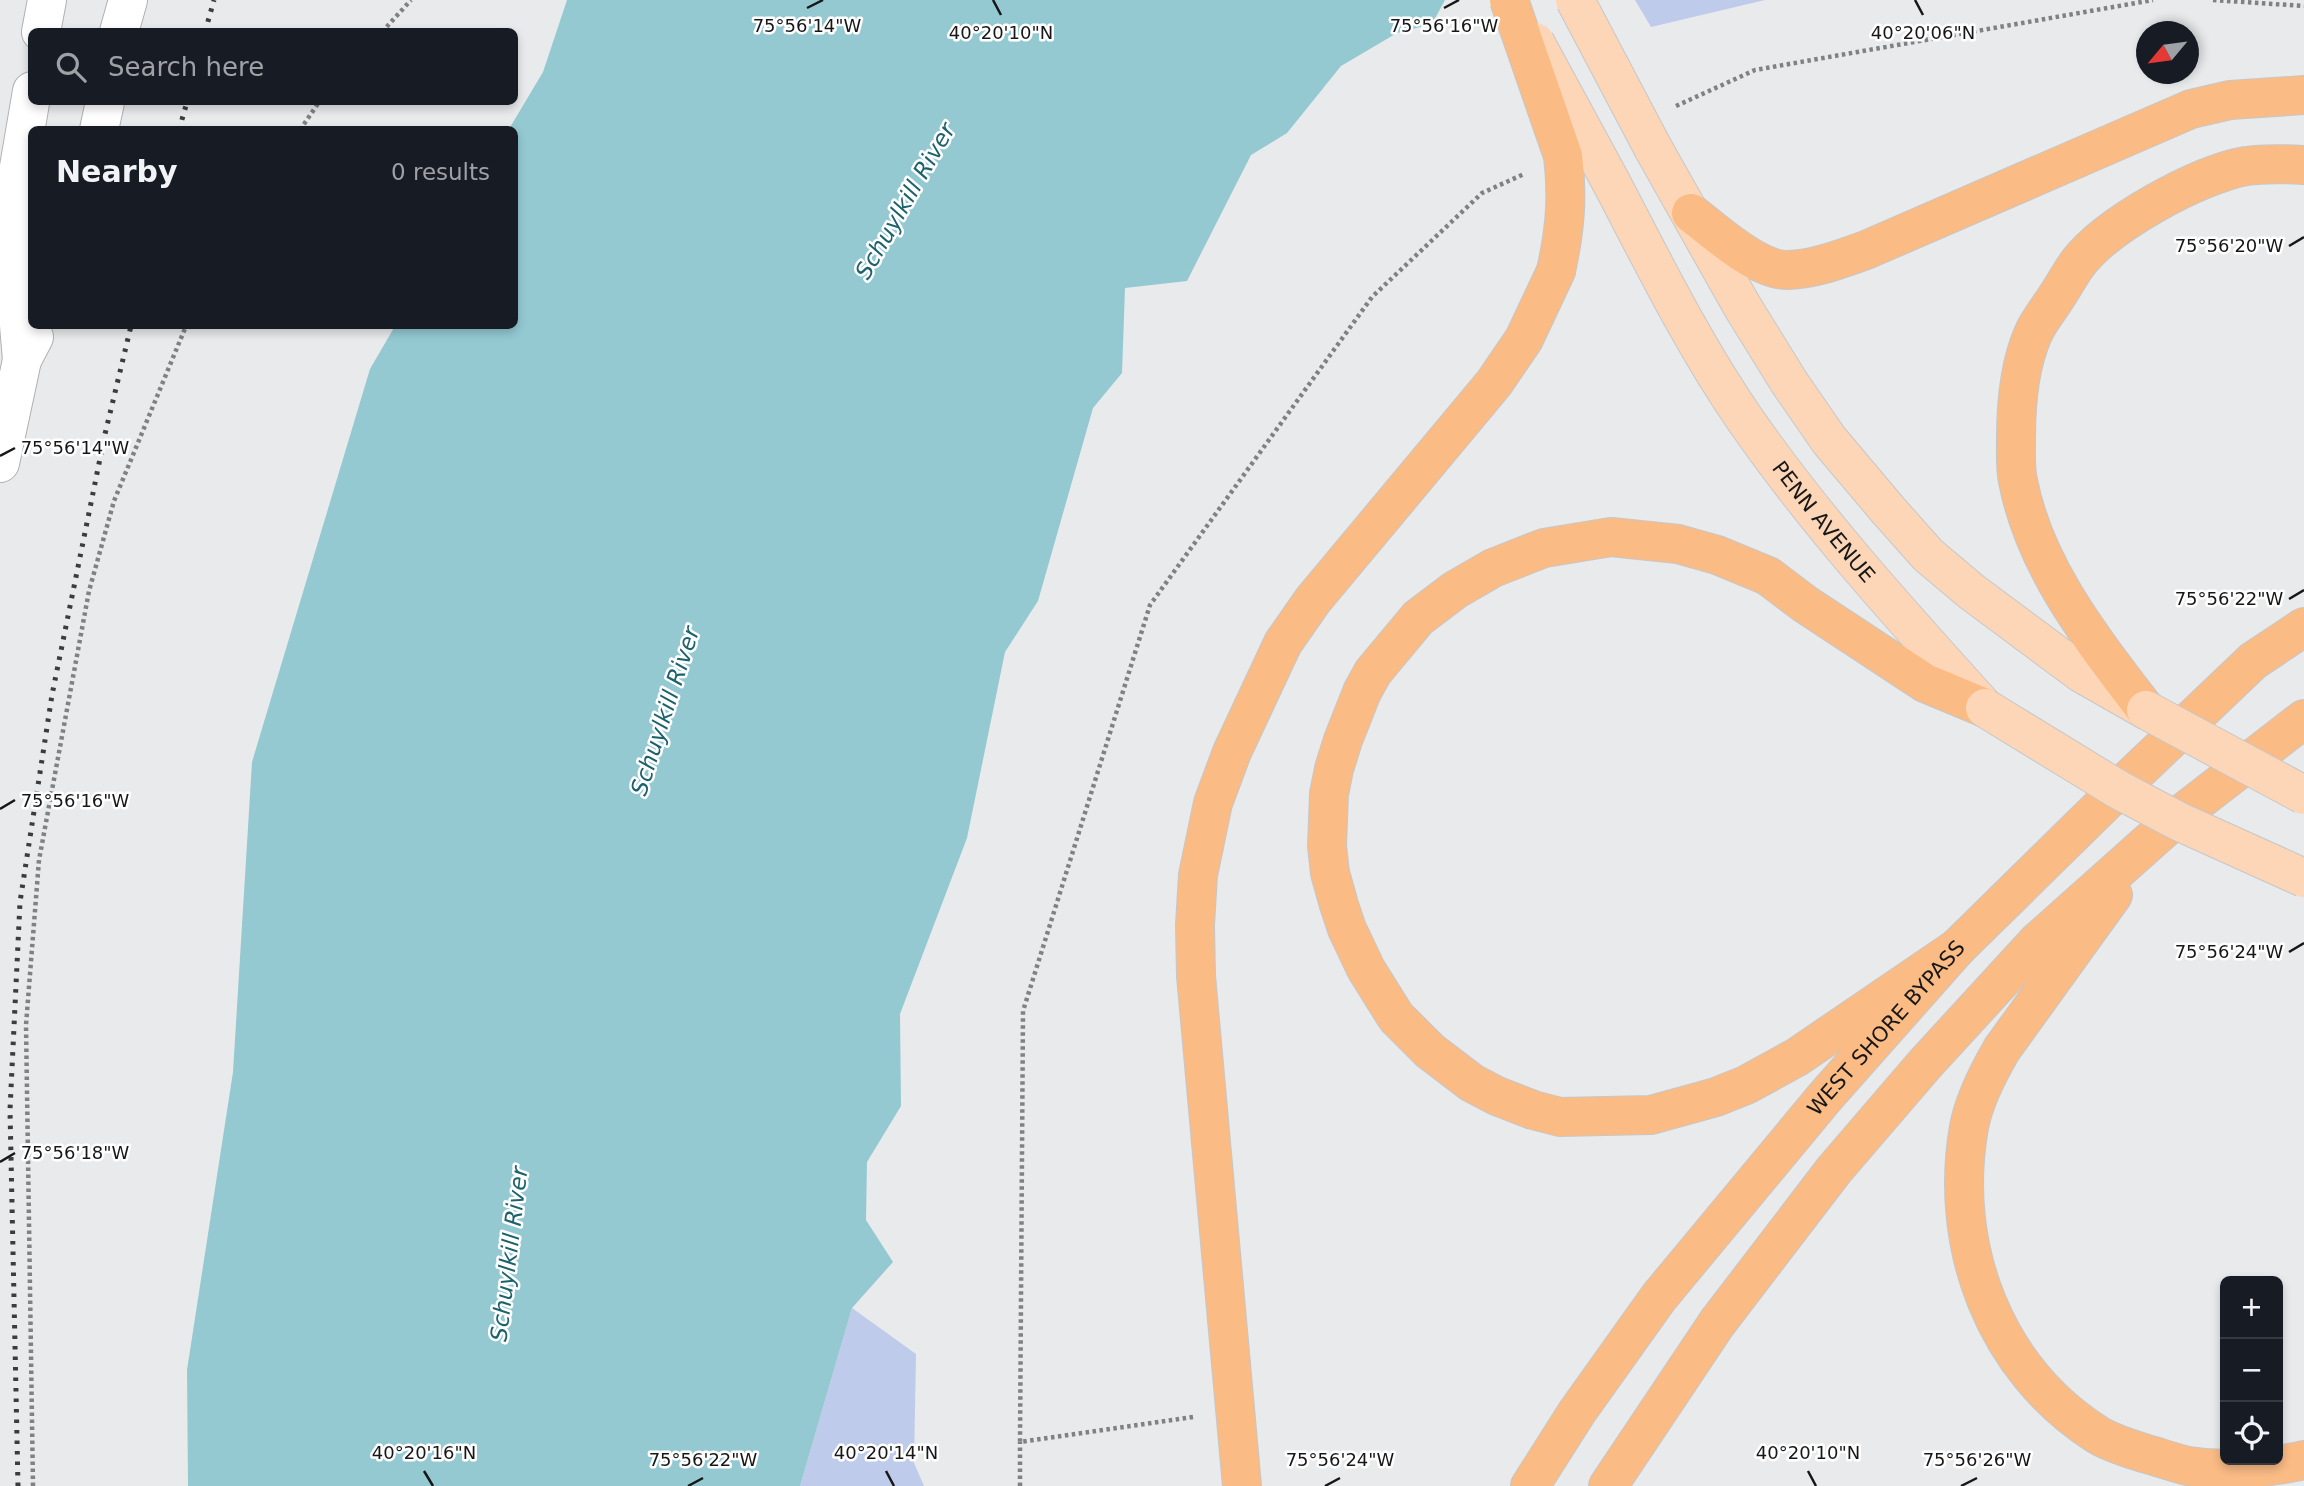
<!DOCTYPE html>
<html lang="en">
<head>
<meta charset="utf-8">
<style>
  body { margin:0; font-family:"DejaVu Sans",sans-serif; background:#20242c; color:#f1f3f6 }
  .controls { position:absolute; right:21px; bottom:21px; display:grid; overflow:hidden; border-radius:10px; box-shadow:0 4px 10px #0003 }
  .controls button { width:63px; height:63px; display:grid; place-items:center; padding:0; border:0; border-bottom:2px solid #363941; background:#171b24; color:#f1f3f6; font:35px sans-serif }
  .compass { position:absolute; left:2136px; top:21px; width:63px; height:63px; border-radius:50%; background:#171b24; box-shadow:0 4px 10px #0003; rotate:241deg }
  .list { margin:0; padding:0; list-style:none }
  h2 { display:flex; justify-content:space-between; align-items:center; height:91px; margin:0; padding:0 28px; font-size:30px }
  h2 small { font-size:23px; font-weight:400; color:#9ea1a6 }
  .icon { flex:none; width:38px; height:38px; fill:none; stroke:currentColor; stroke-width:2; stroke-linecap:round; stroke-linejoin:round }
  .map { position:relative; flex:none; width:2304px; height:1486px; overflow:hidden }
  .search { position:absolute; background:#171b24; box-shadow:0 4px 10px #0003; left:28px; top:28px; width:490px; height:77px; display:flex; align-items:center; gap:18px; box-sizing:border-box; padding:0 24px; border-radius:10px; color:#9ea1a6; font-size:26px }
  .panel { position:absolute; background:#171b24; box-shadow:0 4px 10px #0003; left:28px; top:126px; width:490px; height:203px; border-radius:10px }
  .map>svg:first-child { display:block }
  .green { fill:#bfcbeb }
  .water { fill:#94c9d2 }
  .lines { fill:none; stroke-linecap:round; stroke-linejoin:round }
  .tertiary-casing { stroke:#b0b1b3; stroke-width:40 }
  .primary-casing { stroke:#c7c7c8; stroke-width:40 }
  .motorway-casing { stroke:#c7c7c8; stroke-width:40 }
  .path { stroke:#808183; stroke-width:4.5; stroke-dasharray:3.5 3.5; stroke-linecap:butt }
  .tertiary { stroke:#fff; stroke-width:38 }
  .primary { stroke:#fcd6b6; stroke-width:38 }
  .motorway { stroke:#fabb85; stroke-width:38 }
  .rail { stroke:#3c3c3d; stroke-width:5; stroke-dasharray:3.5 7; stroke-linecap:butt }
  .primary-bridge-casing { stroke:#c7c7c8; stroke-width:40; stroke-linecap:butt }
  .motorway-bridge-casing { stroke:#c7c7c8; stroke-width:40; stroke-linecap:butt }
  .primary-bridge { stroke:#fcd6b6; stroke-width:38 }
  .motorway-bridge { stroke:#fabb85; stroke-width:38 }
  .ticks { fill:none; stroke:#171718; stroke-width:2.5 }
  .labels { text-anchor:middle; stroke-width:5; stroke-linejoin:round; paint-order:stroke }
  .street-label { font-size:21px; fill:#171718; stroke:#fff }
  .water-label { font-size:23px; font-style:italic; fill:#1c626c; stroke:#fff }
  .ticks-label { font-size:18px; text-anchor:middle; fill:#171718; stroke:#fff; stroke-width:5; stroke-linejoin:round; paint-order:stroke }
</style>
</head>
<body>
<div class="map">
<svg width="2304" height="1486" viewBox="0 0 2304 1486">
  <rect width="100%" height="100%" fill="#e9eaec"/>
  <g class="green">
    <polygon points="1635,0 1765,0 1651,27"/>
    <polygon points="852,1308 916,1354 914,1463 924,1486 800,1486"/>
  </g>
  <polygon class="water" points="567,0 1445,0 1432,24 1397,33 1341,66 1287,133 1251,155 1187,281 1125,288 1122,373 1093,408 1038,601 1005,652 967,838 900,1014 901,1106 867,1162 866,1220 893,1262 852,1308 800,1486 188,1486 187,1370 233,1072 252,762 370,369 395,326 514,326 514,130 509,129 543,72"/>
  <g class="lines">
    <defs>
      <g id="tertiary">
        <polyline points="41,32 47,0"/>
        <polyline points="119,32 128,0"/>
        <polyline points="99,130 105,102"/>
        <polyline points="22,360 10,220 32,91"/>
        <polyline points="0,463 22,360 34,337"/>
      </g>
      <g id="primary">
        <polyline points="1653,148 1742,306 1789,382 1829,440 1888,510 1928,555 1972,592 2081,673 2146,710"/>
        <path id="s1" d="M1611 182C1653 262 1693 344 1744 418 1816 522 1901 615 1985 708"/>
      </g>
      <g id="motorway">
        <path d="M1691 213C1714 231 1758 271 1788 270 1815 269 1841 259 1866 250L2191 109 2230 100 2304 95"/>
        <path d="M2146 710C2093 640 2035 569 2018 481 2015 467 2016 452 2016 438 2016 404 2019 366 2033 334 2038 322 2048 310 2055 299 2063 287 2070 274 2078 263 2108 224 2197 175 2246 166 2265 163 2285 164 2304 165"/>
        <path d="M2113 895 2002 1049C1988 1073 1974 1100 1969 1127 1948 1246 1994 1369 2098 1435 2113 1444 2131 1449 2147 1454 2161 1458 2175 1463 2188 1466 2225 1472 2268 1468 2304 1460"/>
        <polyline points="1957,948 1797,1057 1746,1085 1716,1097 1651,1115 1560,1117 1533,1110 1497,1096 1472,1083 1430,1051 1396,1017 1366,969 1347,929 1339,905 1330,873 1327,846 1329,794 1334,769 1343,740 1362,692 1373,672 1418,618 1455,590 1493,568 1544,548 1611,537 1678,544 1717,555 1768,576 1805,604 1925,683 1985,708"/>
        <polyline points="1242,1486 1196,976 1195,925 1198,875 1213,803 1232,752 1283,643 1313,600 1494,383 1524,339 1556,271"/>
        <path id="s2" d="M1530 1486 1577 1412 1659 1297 1825 1097 1957 948 2125 783 2253 661 2304 627"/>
        <polyline points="1608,1486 1717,1323 1834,1170 1925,1064 2037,942 2175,819 2304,719"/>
      </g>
    </defs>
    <use href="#tertiary" class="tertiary-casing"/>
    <use href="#primary" class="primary-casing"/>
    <use href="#motorway" class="motorway-casing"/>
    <g class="path">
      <polyline points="2213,0 2304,6"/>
      <polyline points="382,32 411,0"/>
      <polyline points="1676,106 1755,70 2153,0"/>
      <polyline points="300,130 319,102"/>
      <polyline points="1193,1417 1020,1442 1023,1011 1150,605 1372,297 1482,193 1524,174"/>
      <polyline points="33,1486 26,1025 39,860 89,591 114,501 186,326"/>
      <polyline points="1020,1486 1020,1442"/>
    </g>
    <use href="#tertiary" class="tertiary"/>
    <use href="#primary" class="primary"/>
    <use href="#motorway" class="motorway"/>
    <g class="rail">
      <polyline points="205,32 214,0"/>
      <polyline points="179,130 187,102"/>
      <polyline points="18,1486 10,1110 20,902 52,695 105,434 131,326"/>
    </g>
    <defs>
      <g id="primary-bridge">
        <polyline points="1575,0 1653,148"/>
        <polyline points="1535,42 1611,182"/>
        <polyline points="1985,708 2119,790 2180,822 2304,878"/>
        <polyline points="2146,710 2304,795"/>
      </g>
      <path id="motorway-bridge" d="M1509 0 1563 156C1568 198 1565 230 1556 271"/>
    </defs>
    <use href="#primary-bridge" class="primary-bridge-casing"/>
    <use href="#motorway-bridge" class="motorway-bridge-casing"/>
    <use href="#primary-bridge" class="primary-bridge"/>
    <use href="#motorway-bridge" class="motorway-bridge"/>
  </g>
  <path class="ticks" d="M993 0 1001 15M1915 0 1923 15M807 8 823 0M1444 8 1459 0M2289 246 2304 237M0 456 15 448M2289 599 2304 590M0 809 15 800M2289 952 2304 943M0 1162 15 1153M424 1471 433 1486M886 1471 894 1486M1808 1471 1816 1486M688 1486 703 1478M1325 1486 1340 1478M1961 1486 1977 1478"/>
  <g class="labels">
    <g class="street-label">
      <text dy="7" stroke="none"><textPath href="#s1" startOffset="402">PENN AVENUE</textPath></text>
      <text dy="7" stroke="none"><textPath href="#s2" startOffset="581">WEST SHORE BYPASS</textPath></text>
    </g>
    <g class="water-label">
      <text transform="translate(905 201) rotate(-60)" y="8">Schuylkill River</text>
      <text transform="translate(665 711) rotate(-72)" y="8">Schuylkill River</text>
      <text transform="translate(509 1254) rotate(-83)" y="8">Schuylkill River</text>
    </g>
  </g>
  <g class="ticks-label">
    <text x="807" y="32">75°56'14"W</text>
    <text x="1444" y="32">75°56'16"W</text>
    <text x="1001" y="39">40°20'10"N</text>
    <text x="1923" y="39">40°20'06"N</text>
    <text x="2229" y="252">75°56'20"W</text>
    <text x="75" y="454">75°56'14"W</text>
    <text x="2229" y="605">75°56'22"W</text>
    <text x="75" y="807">75°56'16"W</text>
    <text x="2229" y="958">75°56'24"W</text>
    <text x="75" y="1159">75°56'18"W</text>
    <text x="424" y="1459">40°20'16"N</text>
    <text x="886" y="1459">40°20'14"N</text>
    <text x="1808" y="1459">40°20'10"N</text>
    <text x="703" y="1466">75°56'22"W</text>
    <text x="1340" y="1466">75°56'24"W</text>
    <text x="1977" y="1466">75°56'26"W</text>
  </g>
</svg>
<div class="controls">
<button>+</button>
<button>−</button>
<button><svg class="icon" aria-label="locate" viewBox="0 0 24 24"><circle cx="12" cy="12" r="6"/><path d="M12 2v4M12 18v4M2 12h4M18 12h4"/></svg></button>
</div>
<svg class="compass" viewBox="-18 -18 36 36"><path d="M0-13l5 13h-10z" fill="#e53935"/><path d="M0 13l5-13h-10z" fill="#9ea1a6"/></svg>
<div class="search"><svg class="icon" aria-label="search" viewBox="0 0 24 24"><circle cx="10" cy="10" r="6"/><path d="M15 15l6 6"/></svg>Search here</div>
<section class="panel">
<h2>Nearby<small>0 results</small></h2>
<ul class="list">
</ul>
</section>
</div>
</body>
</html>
